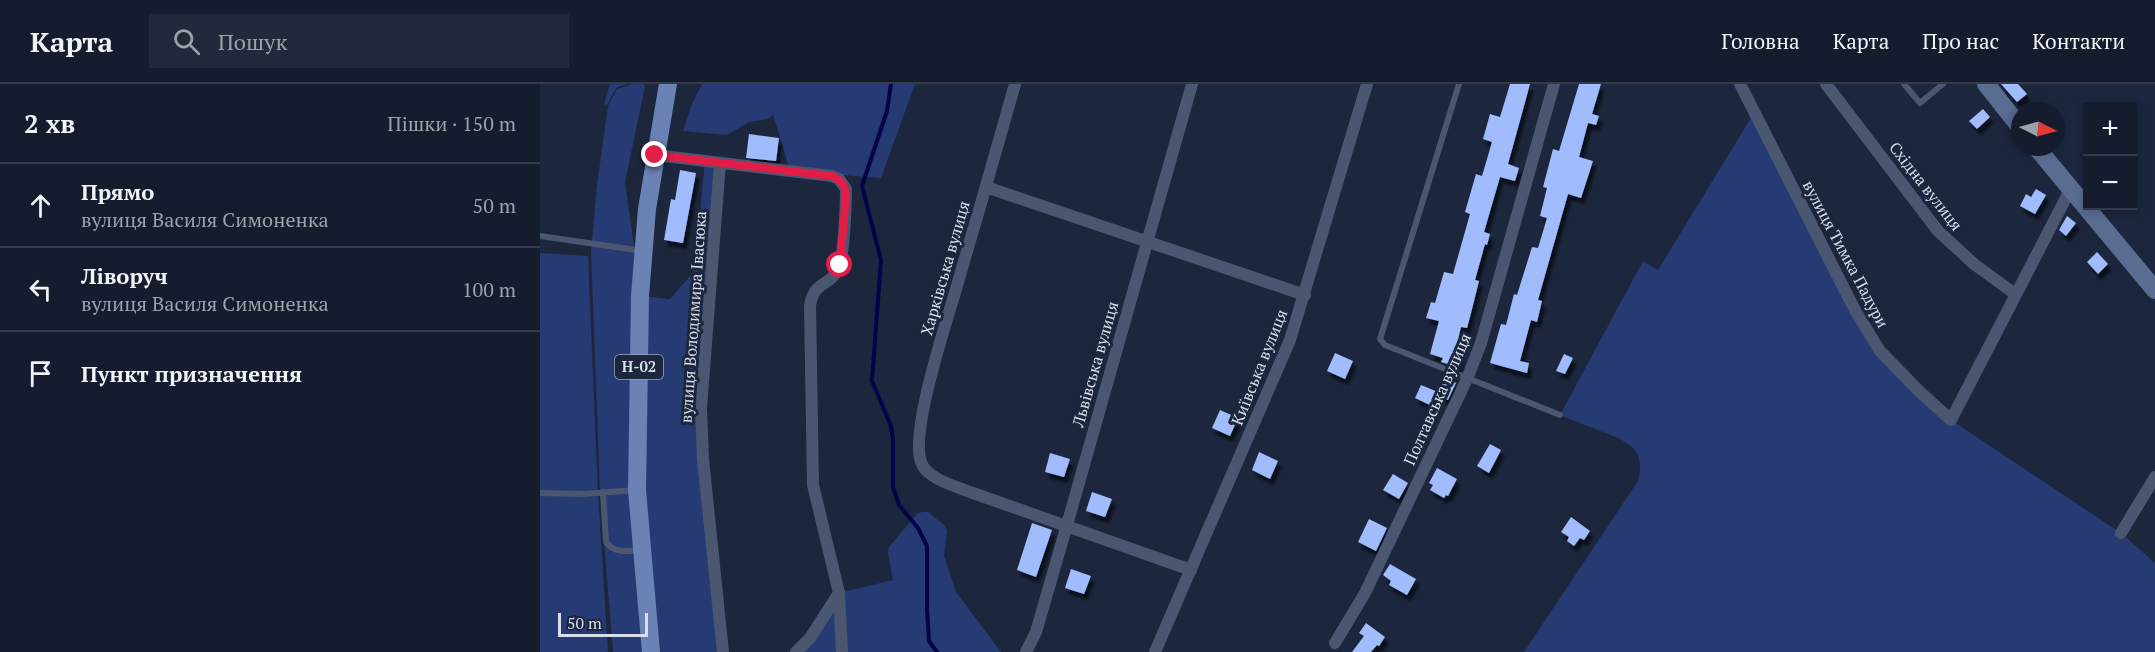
<!DOCTYPE html>
<html lang="uk">
<head>
<meta charset="utf-8">
<style>
  body { margin:0; font-family:"PT Serif",serif; background:#22293a; color:#f1f3f6 }
  .controls { position:absolute; right:18px; top:18px; display:grid; overflow:hidden; border-radius:0px; box-shadow:0 3px 9px #0003 }
  .controls button { width:54px; height:54px; display:grid; place-items:center; padding:0; border:0; border-bottom:2px solid #343a4a; background:#151c2e; color:#f1f3f6; font:30px sans-serif }
  .compass { position:absolute; left:1471px; top:18px; width:54px; height:54px; border-radius:50%; background:#151c2e; box-shadow:0 3px 9px #0003; rotate:96deg }
  .scale { position:absolute; left:18px; bottom:15px; width:90px; box-sizing:border-box; padding-left:6px; border:3px solid #d7deed; border-top:0; font-size:16px; line-height:21px; white-space:nowrap; color:#d7deed; -webkit-text-stroke:4px #1c263d; paint-order:stroke }
  .stop { position:absolute; width:18px; height:18px; margin:-14px; border:4px solid #e11d48; border-radius:50%; background:#fff }
  .stop.end { background:#e11d48; border-color:#fff; box-shadow:0 2px 6px #0008 }
  .list { margin:0; padding:0; list-style:none }
  h2 { display:flex; justify-content:space-between; align-items:center; height:78px; margin:0; padding:0 24px; font-size:26px }
  h2 small { font-size:20px; font-weight:400; color:#9da1aa }
  .list li { display:grid; grid-template-columns:39px 1fr auto; gap:18px; align-items:center; box-sizing:border-box; height:84px; padding:0 24px; border-top:2px solid #343a4a }
  .list b { display:block; font-size:22px; white-space:nowrap }
  .list p { margin:0; font-size:20px; white-space:nowrap; color:#9da1aa }
  .list em { font-size:20px; font-style:normal; color:#9da1aa }
  .icon { flex:none; width:33px; height:33px; fill:none; stroke:currentColor; stroke-width:2; stroke-linecap:round; stroke-linejoin:round }
  .map { position:relative; flex:none; width:1615px; height:568px; overflow:hidden }
  header { display:flex; align-items:center; gap:36px; box-sizing:border-box; height:84px; padding:0 30px; background:#151c2e; border-bottom:2px solid #343a4a }
  header strong { font-size:28px }
  nav { display:flex; gap:33px; margin-inline-start:auto; font-size:21px }
  .search { width:420px; height:54px; background:#22293a; display:flex; align-items:center; gap:15px; box-sizing:border-box; padding:0 21px; border-radius:0px; color:#9da1aa; font-size:22px }
  main { display:flex }
  aside { flex:1; background:#151c2e }
  .map>svg:first-child { display:block }
  .green { fill:#263b73 }
  .lines { fill:none; stroke-linecap:round; stroke-linejoin:round }
  .stream { stroke:#020349; stroke-width:4 }
  .building { fill:#a0bcfd; filter:url(#shadow) }
  .lane { stroke:#4b5771; stroke-width:6 }
  .street { stroke:#4b5771; stroke-width:12 }
  .secondary { stroke:#5b6c93; stroke-width:18 }
  .primary { stroke:#6b82b5; stroke-width:18 }
  .route { stroke:#e11d48; stroke-width:8 }
  .labels { text-anchor:middle; stroke-width:6; stroke-linejoin:round; paint-order:stroke }
  .shield { fill:#1c263d; stroke:#9fa7b8; stroke-width:1.5 }
  .shield-label { font-size:15px; font-weight:bold; fill:#d7deed }
  .street-label { font-size:16px; fill:#d7deed; stroke:#1c263d }
</style>
</head>
<body>
<header>
<strong>Карта</strong>
<div class="search"><svg class="icon" aria-label="search" viewBox="0 0 24 24"><circle cx="10" cy="10" r="6"/><path d="M15 15l6 6"/></svg>Пошук</div>
<nav><a>Головна</a><a>Карта</a><a>Про нас</a><a>Контакти</a></nav>
</header>
<main>
<aside>
<h2>2 хв<small>Пішки · 150 m</small></h2>
<ul class="list">
<li><svg class="icon" aria-label="ahead" viewBox="0 0 24 24"><path d="M12 20V5M6 11l6-6 6 6"/></svg><div><b>Прямо</b><p>вулиця Василя Симоненка</p></div><em>50 m</em></li>
<li><svg class="icon" aria-label="left" viewBox="0 0 24 24"><path d="M17 20v-9H6M10 6l-5 5 5 5"/></svg><div><b>Ліворуч</b><p>вулиця Василя Симоненка</p></div><em>100 m</em></li>
<li><svg class="icon" aria-label="arrive" viewBox="0 0 24 24"><path d="M6 21V4h12l-3 4 3 4H6"/></svg><div><b>Пункт призначення</b></div></li>
</ul>
</aside>
<div class="map">
<svg width="1615" height="568" viewBox="0 0 1615 568">
  <defs>
    <filter id="shadow"><feDropShadow dx="3.5" dy="6" stdDeviation="1.5" flood-color="#0009"/></filter>
  </defs>
  <rect width="100%" height="100%" fill="#1c263d"/>
  <g class="green">
    <polygon points="70,0 87,0 76,4 67,21 64,20"/>
    <polygon points="93,0 103,0 105,2 85,98 101,212 130,215 153,189 155,181 165,77 180,79 162,301 183,568 73,568 60,408 51,167 57,101 68,22 77,5"/>
    <polygon points="162,0 375,0 341,94 250,87 233,30 228,35 209,38 187,51 143,47 151,22"/>
    <path d="M1214 29 1331 252 1411 336 1581 449 1615 479V568H984L1098 397C1107 364 1087 357 1060 347 1047 342 1033 336 1020 331L1103 177 1118 186Z"/>
    <polygon points="0,169 48,172 58,409 68,568 0,568"/>
    <polygon points="382,428 388,428 404,441 407,447 404,472 416,508 461,568 256,568 299,509 353,496 348,469 349,463 377,430"/>
  </g>
  <g class="lines">
    <polyline class="stream" points="351,0 347,27 322,102 341,176 332,297 351,342 353,355 353,403 359,421 378,444 387,462 387,525 389,557 397,568"/>
  </g>
  <g class="building">
    <polygon points="970,0 990,0 968,80 979,84 975,97 960,93 944,148 950,150 947,161 945,160 935,196 939,197 931,229 927,244 921,243 916,264 921,266 917,283 901,278 903,274 890,270 899,237 886,234 891,218 895,219 904,188 913,190 930,130 925,128 936,90 942,92 952,58 943,55 950,30 960,33"/>
    <polygon points="1039,0 1061,0 1052,30 1059,32 1056,41 1048,39 1039,73 1053,77 1041,114 1028,110 998,216 1002,217 997,238 991,236 980,277 989,279 987,289 950,279 961,240 966,241 974,210 977,211 992,163 998,164 1007,134 1000,132 1007,104 1003,103 1013,65 1019,67"/>
    <polygon points="1461,0 1478,0 1487,10 1477,18"/>
    <polygon points="1443,25 1450,33 1437,45 1429,37"/>
    <polygon points="209,50 239,54 236,77 206,74"/>
    <polygon points="140,86 156,89 143,159 124,156 131,115 135,116"/>
    <polygon points="1496,105 1506,111 1495,130 1480,122 1486,110 1491,113"/>
    <polygon points="1527,132 1536,139 1526,152 1519,146"/>
    <polygon points="1557,168 1568,180 1558,190 1547,178"/>
    <polygon points="795,269 813,277 805,295 787,287"/>
    <polygon points="1024,270 1033,274 1025,290 1016,287"/>
    <polygon points="905,294 916,299 908,316 897,311"/>
    <polygon points="881,301 898,308 892,322 875,314"/>
    <polygon points="680,326 698,334 690,352 672,344"/>
    <polygon points="950,360 961,366 949,389 937,382"/>
    <polygon points="719,368 738,377 730,395 712,386"/>
    <polygon points="510,369 530,375 524,393 505,388"/>
    <polygon points="897,384 917,395 908,412 906,411 904,414 890,406 893,401 889,399"/>
    <polygon points="853,390 868,399 859,415 843,406"/>
    <polygon points="552,408 572,415 565,433 546,427"/>
    <polygon points="1031,433 1050,447 1044,456 1040,454 1034,462 1027,457 1029,453 1021,448"/>
    <polygon points="829,435 847,444 836,467 818,458"/>
    <polygon points="492,439 512,446 496,493 477,486"/>
    <polygon points="850,480 876,495 867,511 849,501 851,497 843,491"/>
    <polygon points="531,485 551,492 544,510 525,504"/>
    <polygon points="826,539 845,553 839,562 837,561 831,568 812,568 824,552 819,549"/>
  </g>
  <g class="lines">
    <g class="lane">
      <polyline points="919,0 840,255 845,261 1020,331"/>
      <polyline points="1364,0 1380,19 1403,0"/>
      <polyline points="0,152 103,167"/>
      <path d="M63 408 66 458C75 470 86 467 99 466"/>
      <polyline points="0,409 43,410 96,406"/>
    </g>
    <g class="street">
      <path d="M475 0C456 68 436 137 416 205 406 240 370 347 381 378 387 395 415 402 430 408L651 486"/>
      <polyline points="1200,0 1315,226 1340,267 1379,307 1411,336 1530,106"/>
      <polyline points="1286,0 1398,147 1434,180 1475,210"/>
      <path d="M115 71 292 92 299 95 306 105C306 120 304 174 298 186 289 203 274 196 270 222L273 401 299 509 270 554 256 568"/>
      <polyline points="180,79 161,324 163,375 183,568"/>
      <polyline points="446,103 765,211"/>
      <polyline points="1581,449 1615,393"/>
      <polyline points="299,509 302,568"/>
      <polyline points="795,559 825,509 927,295 941,259 1014,0"/>
      <polyline points="486,568 496,548 527,441 652,0"/>
      <polyline points="615,568 750,256 827,0"/>
    </g>
    <g class="secondary">
      <polyline points="1446,0 1480,43"/>
      <polyline points="1496,63 1615,206"/>
    </g>
    <polyline class="primary" points="111,568 97,406 100,212 107,125 128,0"/>
  </g>
  <g class="lines">
    <path class="route" d="M115 71 292 92C301 96 305 101 306 111L300 181"/>
  </g>
  <g class="labels">
    <rect class="shield" x="75" y="271" width="48" height="24" rx="4.5"/>
    <g class="shield-label">
      <text x="99" y="288">Н-02</text>
    </g>
    <g class="street-label">
      <text transform="translate(1386 102) rotate(52)" y="6">Східна вулиця</text>
      <text transform="translate(1306 170) rotate(62)" y="6">вулиця Тимка Падури</text>
      <text transform="translate(405 184) rotate(-74)" y="6">Харківська вулиця</text>
      <text transform="translate(153 233) rotate(-86)" y="6">вулиця Володимира Івасюка</text>
      <text transform="translate(555 280) rotate(-74)" y="6">Львівська вулиця</text>
      <text transform="translate(719 283) rotate(-68)" y="6">Київська вулиця</text>
      <text transform="translate(897 315) rotate(-66)" y="6">Полтавська вулиця</text>
    </g>
  </g>
</svg>
<div class="controls">
<button>+</button>
<button>−</button>
</div>
<svg class="compass" viewBox="-18 -18 36 36"><path d="M0-13l5 13h-10z" fill="#e53935"/><path d="M0 13l5-13h-10z" fill="#9da1aa"/></svg>
<div class="scale">50 m</div>
<div class="stop" style="left:300px;top:181px"></div>
<div class="stop end" style="left:115px;top:71px"></div>
</div>
</main>
</body>
</html>
